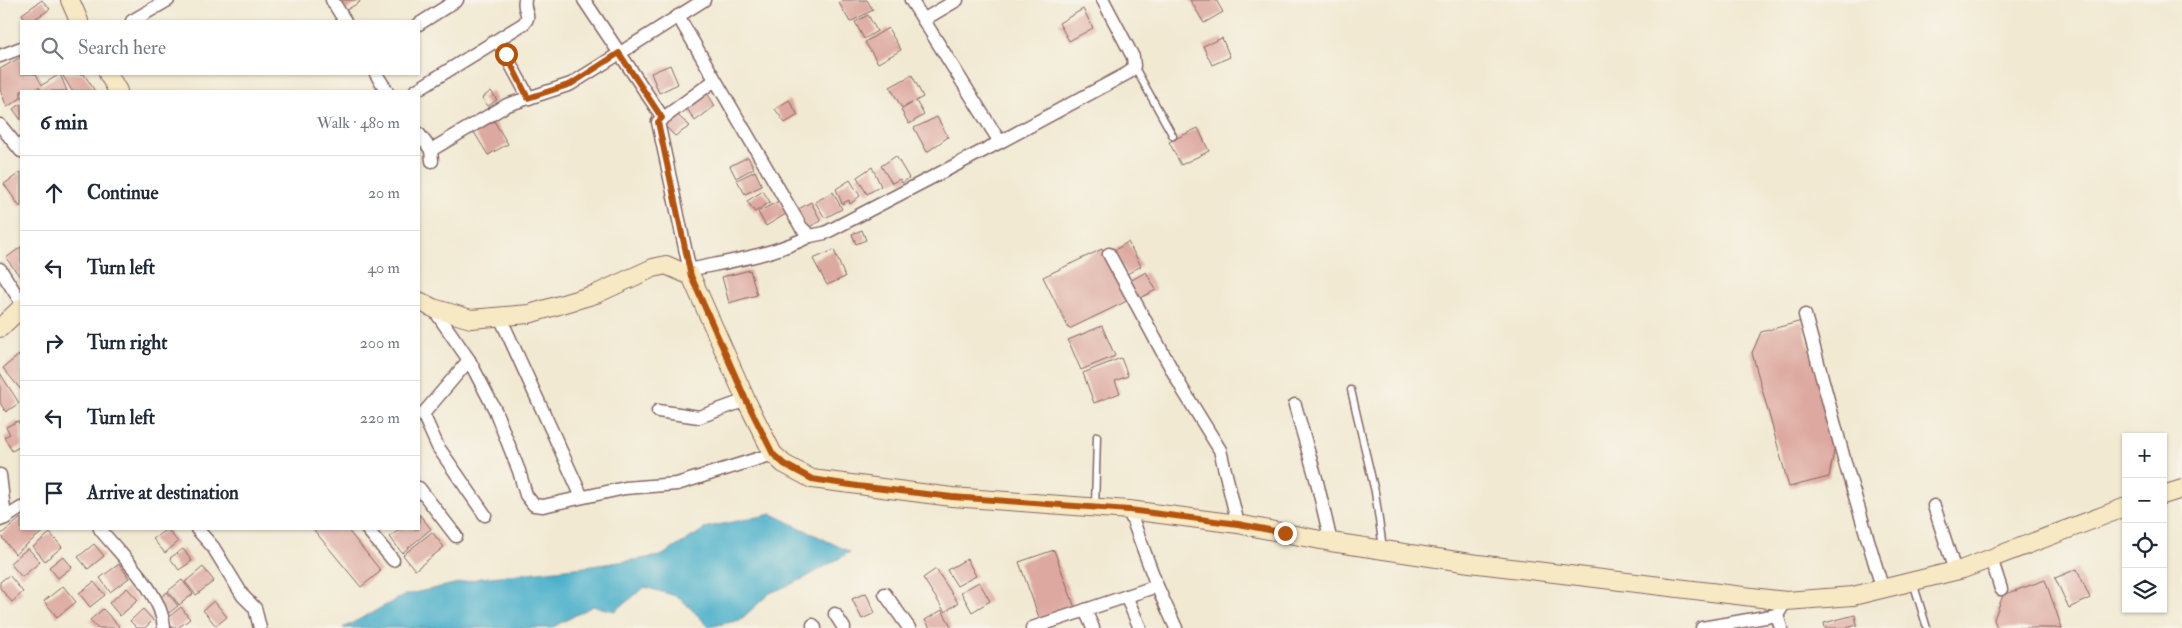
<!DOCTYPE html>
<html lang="en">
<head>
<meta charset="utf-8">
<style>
  body { margin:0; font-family:"IM FELL Double Pica",serif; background:#f6f6f7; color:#1f2937 }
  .controls { position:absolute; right:15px; bottom:15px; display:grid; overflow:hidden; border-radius:0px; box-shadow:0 1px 4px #0004 }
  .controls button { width:45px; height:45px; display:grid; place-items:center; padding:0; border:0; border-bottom:1px solid #e0e1e3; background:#fff; color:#1f2937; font:25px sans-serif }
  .stop { position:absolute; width:15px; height:15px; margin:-11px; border:4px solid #b45309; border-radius:50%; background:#fff }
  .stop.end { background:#b45309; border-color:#fff; box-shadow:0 1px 5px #0008 }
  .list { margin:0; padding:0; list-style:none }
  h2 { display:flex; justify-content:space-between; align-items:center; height:65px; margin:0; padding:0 20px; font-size:21px }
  h2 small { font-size:16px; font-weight:400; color:#747a83 }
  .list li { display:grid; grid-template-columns:32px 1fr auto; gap:15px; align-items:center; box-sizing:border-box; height:75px; padding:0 20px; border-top:1px solid #e0e1e3 }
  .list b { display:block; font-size:19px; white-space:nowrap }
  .list em { font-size:16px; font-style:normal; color:#747a83 }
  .icon { flex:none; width:28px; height:28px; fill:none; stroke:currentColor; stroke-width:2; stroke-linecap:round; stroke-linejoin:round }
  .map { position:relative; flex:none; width:2182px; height:628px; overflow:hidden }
  .search { position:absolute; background:#fff; box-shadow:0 1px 4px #0004; left:20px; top:20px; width:400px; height:55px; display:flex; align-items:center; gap:12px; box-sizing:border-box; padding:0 18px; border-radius:0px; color:#747a83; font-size:19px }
  .panel { position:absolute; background:#fff; box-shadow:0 1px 4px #0004; left:20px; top:90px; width:400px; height:440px; border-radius:0px }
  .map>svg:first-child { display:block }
  .water { fill:#4cb0cb; stroke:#4b687b }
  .building { fill:#dda89f }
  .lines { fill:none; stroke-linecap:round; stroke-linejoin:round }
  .lane-casing { stroke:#846665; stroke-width:9 }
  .street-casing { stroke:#846665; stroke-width:15 }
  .secondary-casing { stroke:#846665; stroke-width:20 }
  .lane { stroke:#fff; stroke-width:6 }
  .street { stroke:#fff; stroke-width:12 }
  .secondary { stroke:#f7e9c3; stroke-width:18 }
  .route { stroke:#b45309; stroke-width:6 }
</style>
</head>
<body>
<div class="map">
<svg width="2182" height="628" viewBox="0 0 2182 628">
  <rect width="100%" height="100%" fill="#f7f3e8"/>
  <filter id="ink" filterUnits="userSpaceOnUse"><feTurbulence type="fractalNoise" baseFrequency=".02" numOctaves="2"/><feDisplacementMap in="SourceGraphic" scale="10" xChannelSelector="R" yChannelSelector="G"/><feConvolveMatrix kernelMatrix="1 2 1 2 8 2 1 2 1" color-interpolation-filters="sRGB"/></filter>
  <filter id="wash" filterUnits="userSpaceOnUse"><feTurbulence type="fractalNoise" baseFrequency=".0096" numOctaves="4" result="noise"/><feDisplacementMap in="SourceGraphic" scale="20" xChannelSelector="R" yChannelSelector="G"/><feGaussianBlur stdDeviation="1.12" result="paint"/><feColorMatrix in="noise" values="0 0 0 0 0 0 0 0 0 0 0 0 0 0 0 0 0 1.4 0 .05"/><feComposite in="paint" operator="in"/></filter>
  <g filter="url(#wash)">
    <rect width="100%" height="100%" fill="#f1e9d2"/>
    <polygon class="water" points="772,514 850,552 803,579 770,593 740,620 709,627 679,597 645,587 615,611 593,606 551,628 343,628 405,595 481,578 585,567 661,556 708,527"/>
    <g id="blocks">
      <g class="building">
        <polygon points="42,0 50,9 32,21 26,21 22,14"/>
        <polygon points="336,0 359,0 360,2 343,12"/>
        <polygon points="844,0 867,0 873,10 850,22 839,3"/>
        <polygon points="1190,0 1216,0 1223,12 1204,23"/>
        <polygon points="1083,9 1093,28 1069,41 1059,23"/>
        <polygon points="868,15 877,31 864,39 855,22"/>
        <polygon points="888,28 901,50 878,63 865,42"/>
        <polygon points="1222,38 1230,57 1212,65 1203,46"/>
        <polygon points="21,57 21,74 36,74 42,85 60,74 67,91 41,91 39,87 32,91 21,91 21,98 7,107 0,90 0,69"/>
        <polygon points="670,65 678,84 659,93 651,73"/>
        <polygon points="62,74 84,74 95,91 72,91"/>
        <polygon points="912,75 923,97 916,101 924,115 909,124 901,110 912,103 902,108 890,87"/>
        <polygon points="491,91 497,100 488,106 482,98"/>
        <polygon points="706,91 715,106 695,121 686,107"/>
        <polygon points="789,100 798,115 785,123 775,109"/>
        <polygon points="21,104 21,120 13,109"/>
        <polygon points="676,114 690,126 675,136 663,124"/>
        <polygon points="937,117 948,137 927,152 914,128"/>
        <polygon points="494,121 508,144 488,155 474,132"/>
        <polygon points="1198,128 1209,151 1181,165 1169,142"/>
        <polygon points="896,156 909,178 902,183 900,179 892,183 881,166"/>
        <polygon points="748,157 754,168 736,178 730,166"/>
        <polygon points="872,167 881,186 867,194 857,177"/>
        <polygon points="755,171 762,186 745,194 737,180"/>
        <polygon points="21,172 21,206 20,207 4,184"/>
        <polygon points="850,180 860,196 850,204 849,200 842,204 836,189"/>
        <polygon points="763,191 770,202 755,212 747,201"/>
        <polygon points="833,192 842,209 825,218 815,202"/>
        <polygon points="779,201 786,214 766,226 758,212"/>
        <polygon points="811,202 821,221 805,229 795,211"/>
        <polygon points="862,230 866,240 856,244 852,234"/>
        <polygon points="1128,242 1141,266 1127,274 1113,251"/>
        <polygon points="21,247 21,278 6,258"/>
        <polygon points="1102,249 1127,301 1069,329 1043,277"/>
        <polygon points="834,250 845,277 827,285 813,259"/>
        <polygon points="750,270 757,295 729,303 722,277"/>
        <polygon points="1146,272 1156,290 1138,299 1128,282"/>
        <polygon points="1802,321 1835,446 1829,477 1789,487 1752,353 1761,332"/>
        <polygon points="1102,326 1115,356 1081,370 1068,340"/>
        <polygon points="19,355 21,358 21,390 3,368"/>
        <polygon points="1121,358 1128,376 1115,381 1120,393 1094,403 1083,373"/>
        <polygon points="0,373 19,403 6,412 0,403"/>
        <polygon points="18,421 21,427 21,446 12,451 4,437 10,434 6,427"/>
        <polygon points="419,514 431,529 402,553 390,537 400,529 419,529"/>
        <polygon points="21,518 21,529 46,529 15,554 0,535"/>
        <polygon points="167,529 178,542 165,553 153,539"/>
        <polygon points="313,529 347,529 381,571 361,587"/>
        <polygon points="432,532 444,547 415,570 403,555"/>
        <polygon points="50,533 62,547 45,561 33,547"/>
        <polygon points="94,544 104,556 88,569 78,557"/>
        <polygon points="28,548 40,562 22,577 10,563"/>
        <polygon points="183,549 192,561 179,570 170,558"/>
        <polygon points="1054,550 1075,608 1040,620 1019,562"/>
        <polygon points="63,556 72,567 58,578 49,567"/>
        <polygon points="967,559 976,576 957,586 947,570"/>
        <polygon points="119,564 129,578 110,592 100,578"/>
        <polygon points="203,567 214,581 196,595 185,582"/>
        <polygon points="936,569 958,603 945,612 923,578"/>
        <polygon points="2077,569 2090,598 2069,608 2055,578"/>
        <polygon points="9,575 23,592 12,602 0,588 0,582"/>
        <polygon points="182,580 193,594 179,605 168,591"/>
        <polygon points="2045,580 2062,628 1997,628 1994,619 2003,595"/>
        <polygon points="94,582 105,595 90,607 79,593"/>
        <polygon points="979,582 990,601 972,612 961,592"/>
        <polygon points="63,586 76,602 57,617 44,601"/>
        <polygon points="127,588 138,600 120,616 109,603"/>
        <polygon points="167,592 178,606 166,615 156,601"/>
        <polygon points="866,593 875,613 862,619 852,599"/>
        <polygon points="214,601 227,617 216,626 203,610"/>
        <polygon points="181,607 190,619 178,628 172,628 166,619"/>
        <polygon points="103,609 119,626 116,628 97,628 90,620"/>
        <polygon points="143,609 153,620 145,628 137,628 130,621"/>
        <polygon points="942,610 952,628 930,628 925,620"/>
        <polygon points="1855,615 1857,625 1846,628 1825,628 1824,623"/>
      </g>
    </g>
  </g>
  <g filter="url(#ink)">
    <use href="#blocks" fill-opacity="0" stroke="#846665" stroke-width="1"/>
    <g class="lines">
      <defs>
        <g id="lane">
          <polyline points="1134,66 1173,136"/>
          <polyline points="1351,390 1375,492 1383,548"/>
          <polyline points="1095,507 1097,436"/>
          <polyline points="1913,582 1927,628"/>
        </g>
        <g id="street">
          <polyline points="332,0 345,21"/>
          <polyline points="584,0 663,118"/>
          <polyline points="911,0 1000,142"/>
          <polyline points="678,16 801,227 810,236 825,233 1000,142 1128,73 1134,66 1133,57 1103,0"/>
          <polyline points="923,20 957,0"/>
          <polyline points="132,21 168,0"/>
          <polyline points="419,24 457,0"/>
          <polyline points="498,41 529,98"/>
          <polyline points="0,56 21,48"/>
          <polyline points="376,74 387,91"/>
          <path d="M415 91 523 24C533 15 522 11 525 0"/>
          <polyline points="0,125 21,151"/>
          <polyline points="419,134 431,150 432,161"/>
          <polyline points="431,150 507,105 571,84 704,0"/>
          <polyline points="1109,254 1183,390 1220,450 1238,524"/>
          <polyline points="0,269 21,302"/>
          <path d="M689 270C730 261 773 255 810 236"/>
          <polyline points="691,276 658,122 715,80"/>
          <polyline points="433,308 469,360 495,410 519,471 526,495 534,505 543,506 625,488 677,484 773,454"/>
          <polyline points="1805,315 1846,466 1882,587"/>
          <polyline points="500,317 582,497"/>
          <polyline points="469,360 423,414 438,447 485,515"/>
          <polyline points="1295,405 1317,482 1331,542"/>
          <polyline points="658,411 699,417 746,400"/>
          <polyline points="0,475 5,518 0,520"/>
          <polyline points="419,488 456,536"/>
          <polyline points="1934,506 1955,571"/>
          <polyline points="1129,510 1157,586 1176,628"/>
          <polyline points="5,518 21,508"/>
          <path d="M100 529C121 556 162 592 164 628"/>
          <polyline points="197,529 213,547 243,596 255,608 260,628"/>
          <polyline points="367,529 393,560"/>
          <polyline points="1991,558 2001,589"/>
          <polyline points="885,594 909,628"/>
          <polyline points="1126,596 1140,628"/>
          <polyline points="1085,610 1093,628"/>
          <polyline points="835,614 844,628"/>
          <polyline points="1777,615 1781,628"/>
          <polyline points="813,625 815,628"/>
          <polyline points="1032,628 1157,586"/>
          <polyline points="1702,628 1777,615 1786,601"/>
        </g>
        <g id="secondary">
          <polyline points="70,0 79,21"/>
          <polyline points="108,74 118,91"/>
          <polyline points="419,301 433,308 471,319 529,314 596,294 653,268 666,265 691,276 746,400 773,454 784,464 812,479 952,497 1129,510 1238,524 1331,542 1470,563 1786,601 1853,596 1963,569 2126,507"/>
          <polyline points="0,328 21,308"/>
          <polyline points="2163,495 2182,489"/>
        </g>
      </defs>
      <use href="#lane" class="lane-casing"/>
      <use href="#street" class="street-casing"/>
      <use href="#secondary" class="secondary-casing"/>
      <use href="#lane" class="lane"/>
      <use href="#street" class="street"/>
      <use href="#secondary" class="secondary"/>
    </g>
  </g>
  <g class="lines" filter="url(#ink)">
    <polyline class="route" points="506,54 528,98 571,84 619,53 662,118 658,122 691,276 746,400 773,454 784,464 812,479 857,486 952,497 1129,510 1238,524 1285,533"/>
  </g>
</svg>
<div class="controls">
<button>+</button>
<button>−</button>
<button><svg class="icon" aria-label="locate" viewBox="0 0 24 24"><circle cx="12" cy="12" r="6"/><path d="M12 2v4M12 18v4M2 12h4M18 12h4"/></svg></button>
<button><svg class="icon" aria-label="layers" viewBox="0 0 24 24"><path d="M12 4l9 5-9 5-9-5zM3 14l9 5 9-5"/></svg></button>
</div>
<div class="stop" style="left:506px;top:54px"></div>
<div class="stop end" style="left:1285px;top:533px"></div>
<div class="search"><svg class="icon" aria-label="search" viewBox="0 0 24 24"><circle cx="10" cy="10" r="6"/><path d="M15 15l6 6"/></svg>Search here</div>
<section class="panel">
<h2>6 min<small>Walk · 480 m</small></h2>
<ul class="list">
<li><svg class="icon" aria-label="ahead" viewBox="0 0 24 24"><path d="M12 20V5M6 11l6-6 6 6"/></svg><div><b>Continue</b></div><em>20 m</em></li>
<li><svg class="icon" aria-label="left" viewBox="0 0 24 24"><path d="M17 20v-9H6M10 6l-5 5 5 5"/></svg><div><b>Turn left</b></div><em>40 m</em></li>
<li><svg class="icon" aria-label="right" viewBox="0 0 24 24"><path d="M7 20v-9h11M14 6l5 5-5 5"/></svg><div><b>Turn right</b></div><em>200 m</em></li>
<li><svg class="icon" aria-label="left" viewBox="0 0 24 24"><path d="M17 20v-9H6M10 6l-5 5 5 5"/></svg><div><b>Turn left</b></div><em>220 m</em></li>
<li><svg class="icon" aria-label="arrive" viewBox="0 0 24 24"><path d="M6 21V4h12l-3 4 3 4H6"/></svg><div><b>Arrive at destination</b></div></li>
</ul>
</section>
</div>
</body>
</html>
